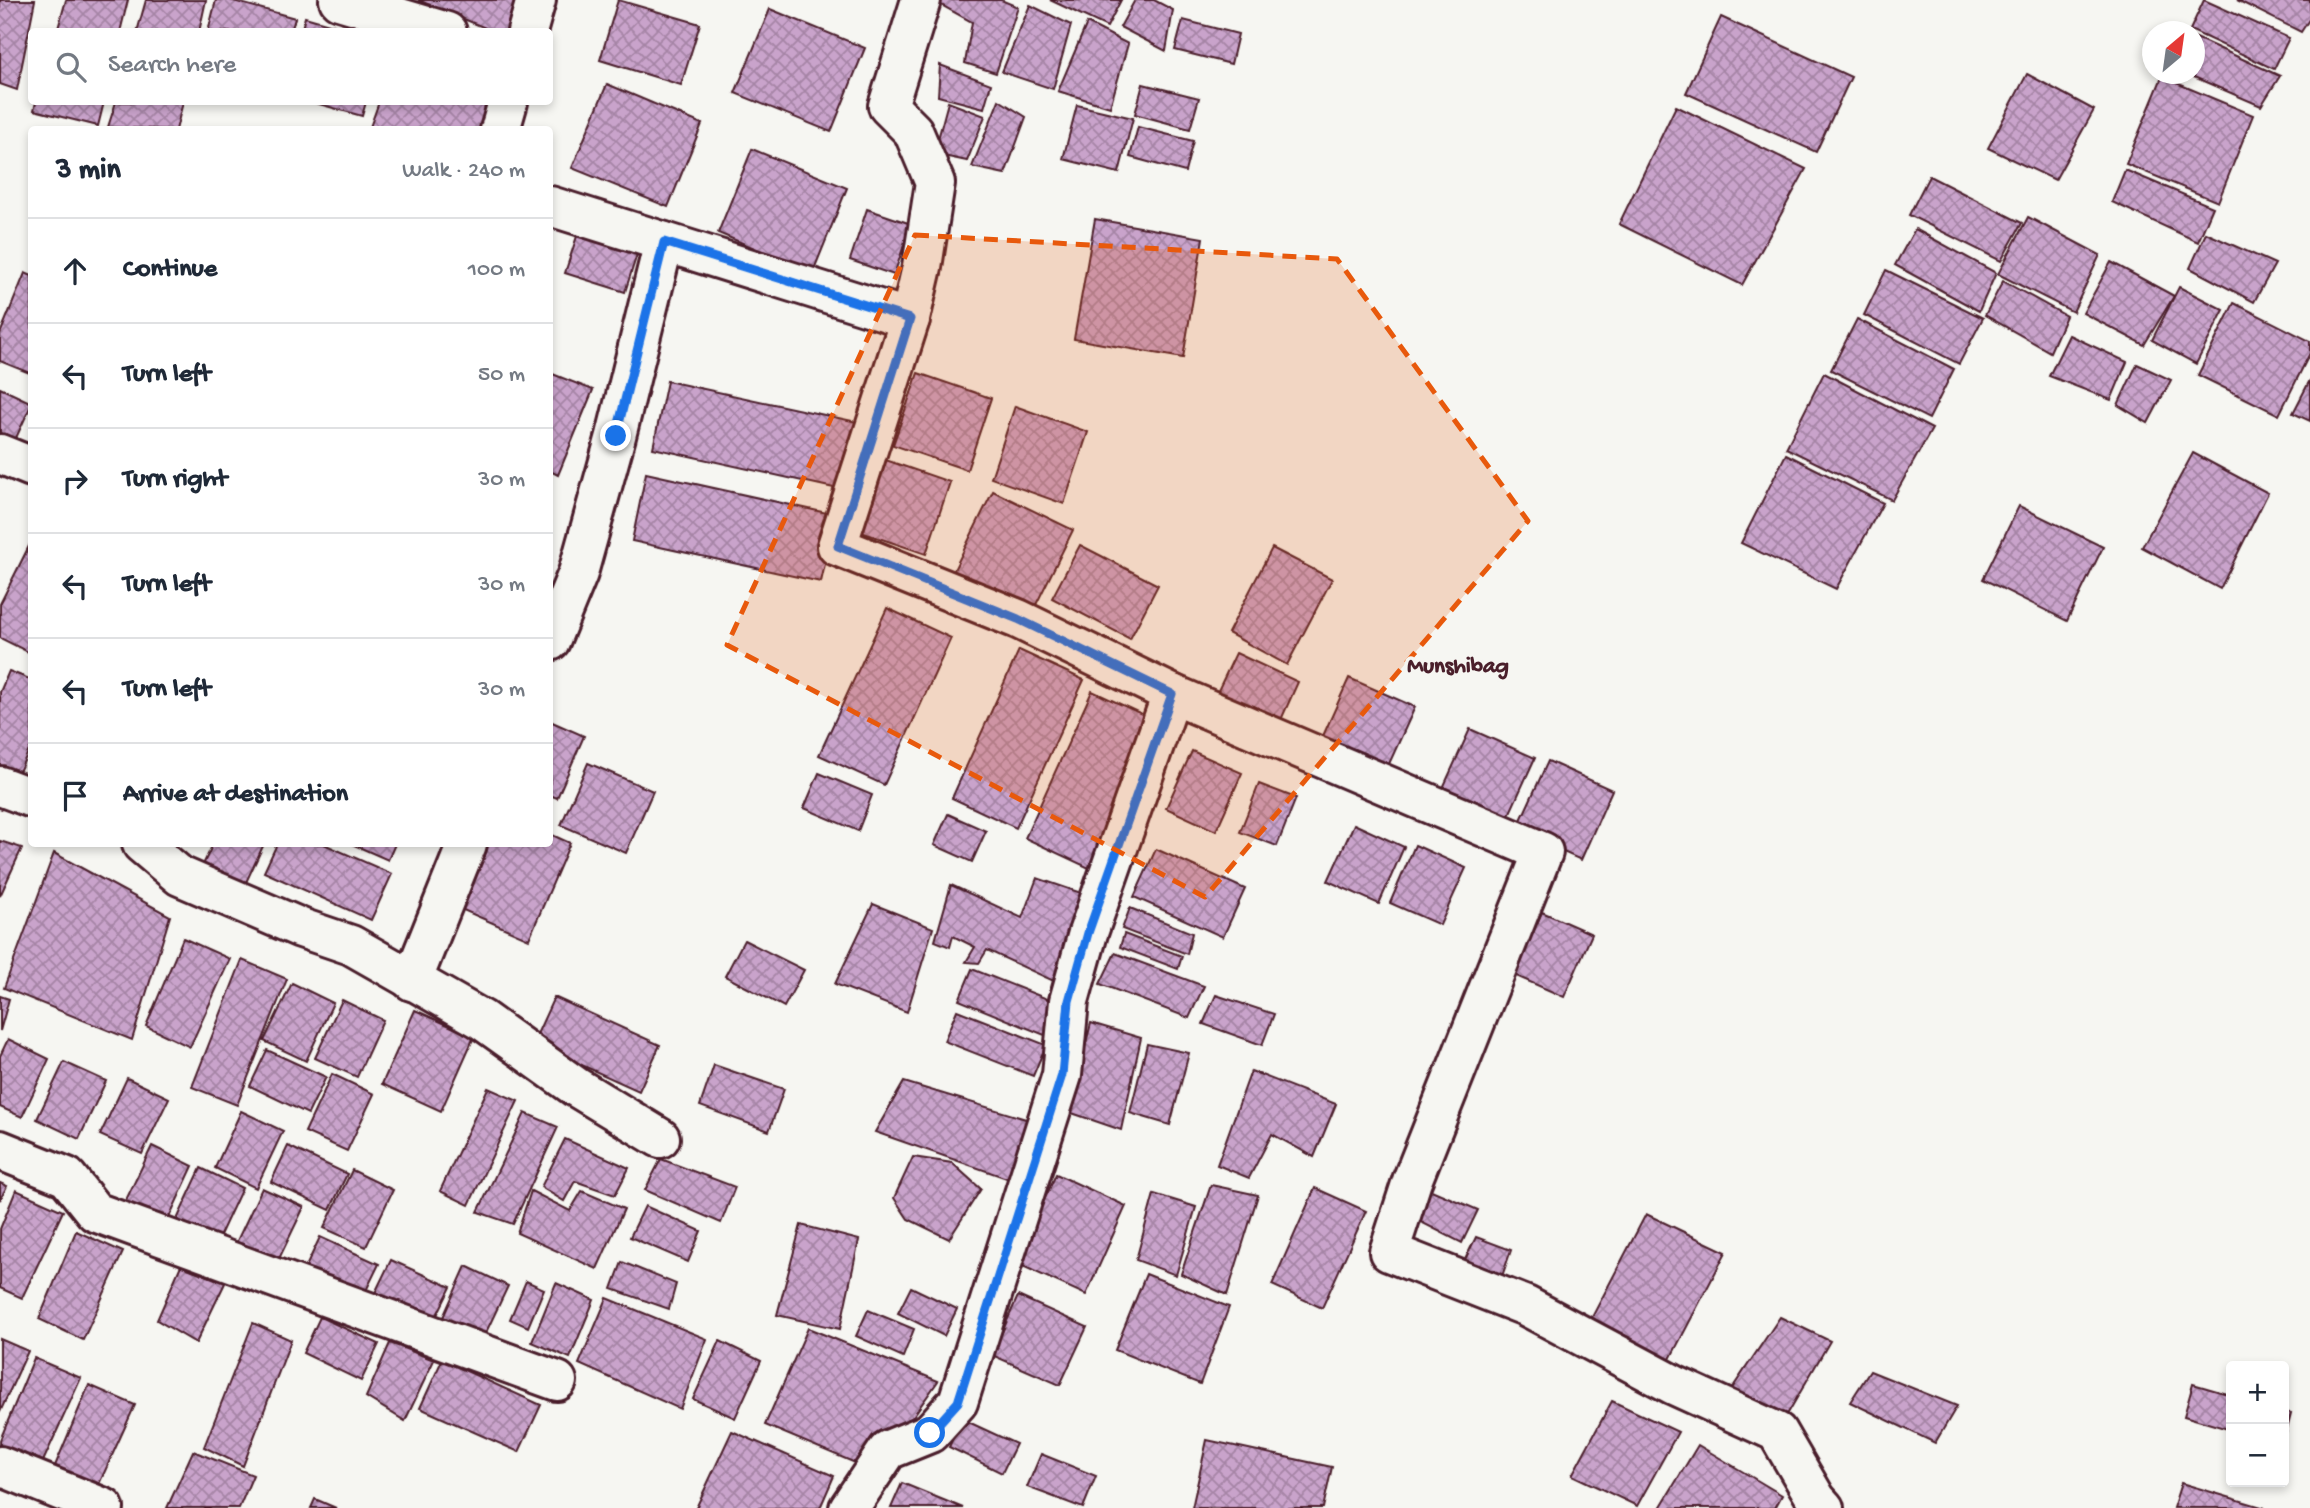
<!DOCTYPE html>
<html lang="en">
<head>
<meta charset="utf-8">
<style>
  body { margin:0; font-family:"Gochi Hand",sans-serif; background:#f2f2f3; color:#1f2937 }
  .controls { position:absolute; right:21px; bottom:21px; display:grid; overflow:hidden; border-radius:7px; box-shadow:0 4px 10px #0003 }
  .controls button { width:63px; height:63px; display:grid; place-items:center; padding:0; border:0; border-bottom:2px solid #e0e1e3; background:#fff; color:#1f2937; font:35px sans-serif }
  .compass { position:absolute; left:2142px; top:21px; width:63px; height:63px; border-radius:50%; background:#fff; box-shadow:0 4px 10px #0003; rotate:29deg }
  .stop { position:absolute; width:21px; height:21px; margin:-16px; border:5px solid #1a73e8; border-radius:50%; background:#fff }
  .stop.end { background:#1a73e8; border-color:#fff; box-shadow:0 2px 7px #0008 }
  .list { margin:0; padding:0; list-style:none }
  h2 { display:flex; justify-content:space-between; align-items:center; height:91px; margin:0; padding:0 28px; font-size:30px }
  h2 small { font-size:23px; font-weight:400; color:#747a83 }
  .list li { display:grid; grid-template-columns:46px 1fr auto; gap:21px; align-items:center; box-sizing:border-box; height:105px; padding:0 28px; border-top:2px solid #e0e1e3 }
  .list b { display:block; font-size:26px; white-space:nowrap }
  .list em { font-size:23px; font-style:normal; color:#747a83 }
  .icon { flex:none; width:38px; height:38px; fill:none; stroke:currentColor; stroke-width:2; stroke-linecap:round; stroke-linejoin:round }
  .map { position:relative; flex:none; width:2310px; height:1508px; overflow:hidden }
  .search { position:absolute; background:#fff; box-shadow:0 4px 10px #0003; left:28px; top:28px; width:525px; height:77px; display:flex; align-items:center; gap:18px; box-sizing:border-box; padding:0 24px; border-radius:7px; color:#747a83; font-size:26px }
  .panel { position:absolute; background:#fff; box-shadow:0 4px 10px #0003; left:28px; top:126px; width:525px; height:721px; border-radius:7px }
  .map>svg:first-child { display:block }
  .building { fill:url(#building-cross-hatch); stroke:#4a1f2b; stroke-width:2 }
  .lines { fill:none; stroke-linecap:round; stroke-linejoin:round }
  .street-casing { stroke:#4a1f2b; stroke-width:44 }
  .street { stroke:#f6f6f2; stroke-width:38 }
  .route { stroke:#1a73e8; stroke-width:9 }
  .marked { fill:#e8590c; fill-opacity:0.2; stroke:#e8590c; stroke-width:5; stroke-dasharray:14 9; stroke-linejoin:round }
  .labels { text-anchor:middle; stroke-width:7; stroke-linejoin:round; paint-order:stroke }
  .quarter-label { font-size:23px; font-weight:bold; fill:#4a1f2b; stroke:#f6f6f2 }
</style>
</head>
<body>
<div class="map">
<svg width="2310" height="1508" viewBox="0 0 2310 1508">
  <defs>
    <pattern id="building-cross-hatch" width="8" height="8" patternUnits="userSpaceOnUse" patternTransform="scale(1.75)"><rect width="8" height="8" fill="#c9a3cb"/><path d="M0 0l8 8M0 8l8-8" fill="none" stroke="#a584a5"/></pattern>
  </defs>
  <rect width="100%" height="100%" fill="#f6f6f2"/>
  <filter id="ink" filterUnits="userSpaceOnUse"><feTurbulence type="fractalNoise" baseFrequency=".0143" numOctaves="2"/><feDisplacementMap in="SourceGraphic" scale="14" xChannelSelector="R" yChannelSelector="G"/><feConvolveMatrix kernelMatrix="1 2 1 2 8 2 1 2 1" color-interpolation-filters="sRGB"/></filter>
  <g filter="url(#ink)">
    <g class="building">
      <polygon points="0,0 35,0 17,90 0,84"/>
      <polygon points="66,0 128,0 120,32 57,32"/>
      <polygon points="146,0 206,0 199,32 137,32"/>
      <polygon points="216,0 230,0 295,18 291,32 208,32"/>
      <polygon points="418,0 520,0 508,32 495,32"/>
      <polygon points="618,0 700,24 681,85 600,60"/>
      <polygon points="941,0 1001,0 1018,7 996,73 965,63 972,22 941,5"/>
      <polygon points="1050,0 1121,0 1107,27"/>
      <polygon points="1135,0 1154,0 1173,10 1166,51 1120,27"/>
      <polygon points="2204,0 2289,38 2274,69 2190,30"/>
      <polygon points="2237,0 2310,0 2310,18 2301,32"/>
      <polygon points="1030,5 1071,25 1053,89 1002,72"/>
      <polygon points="770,9 865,48 831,132 735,93"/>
      <polygon points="305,17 357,32 301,32"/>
      <polygon points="1721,17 1851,77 1816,152 1686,93"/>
      <polygon points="1183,20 1238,34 1231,64 1175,50"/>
      <polygon points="1087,23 1128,44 1110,107 1058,91"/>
      <polygon points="2194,37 2280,76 2261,106 2187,74 2194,74"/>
      <polygon points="940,65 991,84 984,108 938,96"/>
      <polygon points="2027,74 2094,110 2055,180 1988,148"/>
      <polygon points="2162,77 2253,115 2218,202 2126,164"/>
      <polygon points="607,84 702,124 668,207 572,168"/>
      <polygon points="1143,84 1199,98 1190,129 1135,114"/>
      <polygon points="999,100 1026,117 1005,174 972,167"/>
      <polygon points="36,102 104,102 98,126 34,110"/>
      <polygon points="116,102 183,102 176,130 108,127"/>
      <polygon points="312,102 366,102 362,116"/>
      <polygon points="379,102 489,102 479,130 369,130"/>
      <polygon points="948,102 985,116 967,161 934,154"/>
      <polygon points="1077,105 1133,118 1119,173 1063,159"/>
      <polygon points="1676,106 1806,169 1742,285 1619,224"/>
      <polygon points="1138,127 1193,141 1185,172 1130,157"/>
      <polygon points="752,149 847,188 813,272 718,233"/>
      <polygon points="2125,170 2213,207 2198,242 2112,202"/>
      <polygon points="1929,176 2022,223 2001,261 1909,215"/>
      <polygon points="867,209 911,224 894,275 850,260"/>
      <polygon points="2028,217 2100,255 2073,312 1998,274"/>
      <polygon points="1095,219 1203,238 1183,358 1074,339"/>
      <polygon points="1915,229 1996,273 1979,311 1895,265"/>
      <polygon points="578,233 638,251 625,292 565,273"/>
      <polygon points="2206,233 2275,264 2254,302 2190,268"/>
      <polygon points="2111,262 2174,296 2144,345 2083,313"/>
      <polygon points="1886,270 1983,318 1959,364 1864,315"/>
      <polygon points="25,273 32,276 32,374 0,361 0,334"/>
      <polygon points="2003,281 2066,316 2050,352 1985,315"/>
      <polygon points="2179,287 2224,310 2196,364 2152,340"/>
      <polygon points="2234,303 2310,341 2310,353 2279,415 2198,375"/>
      <polygon points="1857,319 1954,369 1929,419 1831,370"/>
      <polygon points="2069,335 2127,362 2111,400 2049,376"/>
      <polygon points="2137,364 2171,380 2148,423 2118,405"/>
      <polygon points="550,373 593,390 558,475 550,471"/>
      <polygon points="918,373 991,398 967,470 893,445"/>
      <polygon points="1824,373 1932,429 1892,500 1786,448"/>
      <polygon points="2310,380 2310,421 2293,413"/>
      <polygon points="667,381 857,422 843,490 653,448"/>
      <polygon points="0,388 32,403 11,449 0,444"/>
      <polygon points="1015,406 1088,432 1064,504 991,478"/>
      <polygon points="2193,453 2268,493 2220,589 2142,547"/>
      <polygon points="1786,454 1883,503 1836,589 1741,543"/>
      <polygon points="877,457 950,482 926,554 852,529"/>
      <polygon points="646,473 836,515 821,582 632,541"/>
      <polygon points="993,491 1073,530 1030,617 950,578"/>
      <polygon points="2019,506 2103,547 2067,621 1983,579"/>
      <polygon points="32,540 32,654 0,638 0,604"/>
      <polygon points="1080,545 1158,585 1130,639 1052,598"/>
      <polygon points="1272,548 1332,579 1287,665 1228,633"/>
      <polygon points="887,608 951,638 884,785 819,755"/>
      <polygon points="1019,650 1084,680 1016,828 952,798"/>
      <polygon points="1236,653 1298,682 1276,731 1213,701"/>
      <polygon points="9,671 32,680 32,744 16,778 0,771 0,692"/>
      <polygon points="1349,678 1415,707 1383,777 1318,747"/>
      <polygon points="1092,691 1157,721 1089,868 1025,838"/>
      <polygon points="550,721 584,736 557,798 550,795"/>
      <polygon points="1470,729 1535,758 1503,828 1438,799"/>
      <polygon points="1192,751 1242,773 1216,831 1166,808"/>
      <polygon points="1548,761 1612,790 1581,860 1516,831"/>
      <polygon points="588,763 653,791 626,853 561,825"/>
      <polygon points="819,773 872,795 858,831 804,808"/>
      <polygon points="1259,784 1296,798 1277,846 1240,832"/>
      <polygon points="948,814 986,831 972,862 934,845"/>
      <polygon points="1354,824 1404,847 1379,904 1328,881"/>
      <polygon points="550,834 570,843 529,939 445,902 470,844 550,844"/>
      <polygon points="0,841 22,848 0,896"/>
      <polygon points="213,844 264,844 241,893 199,873"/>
      <polygon points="277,844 324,844 392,874 371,920 264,872"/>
      <polygon points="352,844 395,844 388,860"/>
      <polygon points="1415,845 1466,868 1440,925 1390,903"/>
      <polygon points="1156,849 1245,889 1223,937 1134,897"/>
      <polygon points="54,853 170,916 132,1040 4,988"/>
      <polygon points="1037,878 1093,897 1060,984 987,950 979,963 966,962 975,947 953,936 950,947 935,941 951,885 1022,918"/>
      <polygon points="873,904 933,928 907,1012 835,984"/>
      <polygon points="1130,908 1192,933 1187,954 1122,929"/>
      <polygon points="1542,912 1592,934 1564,997 1514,975"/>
      <polygon points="1124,934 1182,956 1178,969 1120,947"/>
      <polygon points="183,938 230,959 190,1047 146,1026"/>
      <polygon points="744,940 804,970 784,1007 725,976"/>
      <polygon points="1115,953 1204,986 1189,1018 1100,984"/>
      <polygon points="242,960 287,979 237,1105 192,1087"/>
      <polygon points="972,969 1060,1004 1047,1036 959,1000"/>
      <polygon points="292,983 333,1003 306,1061 264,1041"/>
      <polygon points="1216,995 1274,1014 1262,1045 1203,1024"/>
      <polygon points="0,996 9,999 0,1031"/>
      <polygon points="554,997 660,1045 639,1091 533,1043"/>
      <polygon points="342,1000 383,1020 357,1077 315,1058"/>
      <polygon points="415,1010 474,1037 441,1111 382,1084"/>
      <polygon points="957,1010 1046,1045 1033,1076 944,1041"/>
      <polygon points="1091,1023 1141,1038 1121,1130 1069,1112"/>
      <polygon points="8,1039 49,1059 22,1117 0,1107 0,1056"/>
      <polygon points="1147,1044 1189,1053 1170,1125 1130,1113"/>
      <polygon points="267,1050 326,1077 308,1114 250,1086"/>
      <polygon points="64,1062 106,1081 79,1139 37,1119"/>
      <polygon points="714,1065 784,1089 769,1131 700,1106"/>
      <polygon points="1251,1071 1336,1104 1314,1157 1272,1134 1249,1178 1217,1165"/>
      <polygon points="332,1074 374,1094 347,1151 305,1132"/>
      <polygon points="127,1078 169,1098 142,1154 100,1135"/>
      <polygon points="904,1082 1039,1123 1018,1182 875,1132"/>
      <polygon points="488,1088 518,1101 469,1205 440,1191"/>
      <polygon points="241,1111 283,1131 256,1188 215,1168"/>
      <polygon points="525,1113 558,1127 513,1224 478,1212"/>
      <polygon points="565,1139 629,1168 615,1195 575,1181 564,1201 541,1187"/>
      <polygon points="152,1146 193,1166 166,1224 124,1204"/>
      <polygon points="288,1146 347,1174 330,1210 271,1182"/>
      <polygon points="913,1157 952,1163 981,1189 949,1239 908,1219 894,1198"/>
      <polygon points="661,1159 735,1187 721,1223 645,1190"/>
      <polygon points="201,1168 242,1188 215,1246 174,1226"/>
      <polygon points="352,1170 393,1190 366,1247 324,1228"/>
      <polygon points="1056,1174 1126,1206 1086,1295 1016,1263"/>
      <polygon points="0,1183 7,1186 0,1200"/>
      <polygon points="1211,1185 1258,1195 1227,1295 1181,1274"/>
      <polygon points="1422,1186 1478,1210 1462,1243 1413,1218"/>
      <polygon points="262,1188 304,1207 276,1265 235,1245"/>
      <polygon points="1315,1188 1366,1211 1322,1308 1272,1285"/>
      <polygon points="16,1190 63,1211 22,1298 0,1288 0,1229"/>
      <polygon points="531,1191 570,1211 582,1191 624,1209 597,1269 517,1233"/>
      <polygon points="1154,1194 1196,1207 1176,1275 1136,1260"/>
      <polygon points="645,1206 701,1231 688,1262 630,1237"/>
      <polygon points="1646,1214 1726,1252 1669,1361 1590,1321"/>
      <polygon points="801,1225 859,1240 840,1329 777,1315"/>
      <polygon points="76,1231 123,1252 83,1340 39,1319"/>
      <polygon points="320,1237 379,1264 361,1301 303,1273"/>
      <polygon points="1476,1237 1511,1250 1498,1288 1458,1274"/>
      <polygon points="391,1260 451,1287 433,1323 374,1295"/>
      <polygon points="622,1262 676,1284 669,1309 612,1289"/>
      <polygon points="181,1265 225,1283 196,1343 157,1320"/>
      <polygon points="466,1266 508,1286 481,1343 440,1324"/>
      <polygon points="1146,1274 1229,1307 1200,1384 1115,1350"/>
      <polygon points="526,1281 544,1289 528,1327 510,1319"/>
      <polygon points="556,1283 594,1300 570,1358 532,1342"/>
      <polygon points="911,1287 957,1309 944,1336 898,1313"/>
      <polygon points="1018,1296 1087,1327 1060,1385 992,1355"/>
      <polygon points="607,1298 707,1339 680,1409 579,1364"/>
      <polygon points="868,1310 914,1329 903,1357 856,1336"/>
      <polygon points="320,1317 379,1344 361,1381 303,1353"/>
      <polygon points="1780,1317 1830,1341 1777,1432 1725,1399"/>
      <polygon points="253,1323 291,1340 243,1466 204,1447"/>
      <polygon points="808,1328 938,1381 902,1432 865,1467 765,1425"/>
      <polygon points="0,1339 28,1351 0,1412"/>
      <polygon points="720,1341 761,1361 735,1418 693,1399"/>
      <polygon points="390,1343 434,1360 405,1421 366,1397"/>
      <polygon points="34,1358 81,1378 41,1466 0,1448 0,1440"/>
      <polygon points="442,1360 541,1405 519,1452 420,1408"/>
      <polygon points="1870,1371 1957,1406 1935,1443 1850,1402"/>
      <polygon points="2193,1384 2231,1395 2231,1430 2184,1416"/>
      <polygon points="89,1385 135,1405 95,1493 52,1473"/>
      <polygon points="1612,1401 1678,1432 1637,1506 1572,1475"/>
      <polygon points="2284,1411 2291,1413 2284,1441"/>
      <polygon points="962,1419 1016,1444 1002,1473 949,1447"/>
      <polygon points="732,1431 834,1476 820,1508 696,1508"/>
      <polygon points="1207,1440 1332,1467 1323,1508 1192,1508"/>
      <polygon points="1698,1445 1782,1495 1775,1508 1660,1508"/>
      <polygon points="193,1451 253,1475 239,1508 167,1508"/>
      <polygon points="1041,1454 1096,1476 1083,1508 1027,1487"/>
      <polygon points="902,1483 963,1508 891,1508"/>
      <polygon points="2181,1483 2265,1508 2173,1508"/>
      <polygon points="315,1499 336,1508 311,1508"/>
    </g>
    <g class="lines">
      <defs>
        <g id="street">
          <polyline points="339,0 447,32"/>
          <polyline points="527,32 536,0"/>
          <polyline points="500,130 508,102"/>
          <polyline points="550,206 910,319"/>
          <polyline points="0,454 32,467"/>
          <polyline points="550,641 578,573 616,436 664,242"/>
          <polyline points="1172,694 1543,852 1412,1181 1389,1252 1526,1306 1674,1385 1777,1432 1816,1499 1824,1508"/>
          <polyline points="0,786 32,798"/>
          <polyline points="142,844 180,876 301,928 351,945 481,1019 576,1087 660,1138"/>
          <polyline points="412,981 467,844"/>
          <polyline points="0,1150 67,1177 95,1212 557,1381"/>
          <polyline points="0,1466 104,1508"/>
          <polyline points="849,1508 888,1450 930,1433 958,1402 1062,1075 1069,1001 1088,933 1172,694 1018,619 837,546 910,319 922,267 935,183 913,131 888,106 921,0"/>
        </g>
      </defs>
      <use href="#street" class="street-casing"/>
      <use href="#street" class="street"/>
    </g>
  </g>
  <g class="lines" filter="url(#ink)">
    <polyline class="route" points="616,436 664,242 910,319 838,546 1018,619 1172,694 1088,933 1069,1001 1062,1075 958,1402 930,1433"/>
  </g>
  <path class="marked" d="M915 235 1337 259 1528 521 1205 897 727 645Z"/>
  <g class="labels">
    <g class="quarter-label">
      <text x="1458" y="672">Munshibag</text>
    </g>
  </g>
</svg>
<div class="controls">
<button>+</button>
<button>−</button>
</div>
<svg class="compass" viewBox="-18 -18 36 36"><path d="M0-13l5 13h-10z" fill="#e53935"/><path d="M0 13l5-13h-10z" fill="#747a83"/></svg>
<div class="stop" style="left:930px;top:1433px"></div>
<div class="stop end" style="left:616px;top:436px"></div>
<div class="search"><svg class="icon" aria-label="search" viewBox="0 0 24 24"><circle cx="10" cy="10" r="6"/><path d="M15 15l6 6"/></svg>Search here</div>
<section class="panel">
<h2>3 min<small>Walk · 240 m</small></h2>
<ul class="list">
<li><svg class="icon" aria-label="ahead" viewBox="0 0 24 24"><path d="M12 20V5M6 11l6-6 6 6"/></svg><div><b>Continue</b></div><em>100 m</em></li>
<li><svg class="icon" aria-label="left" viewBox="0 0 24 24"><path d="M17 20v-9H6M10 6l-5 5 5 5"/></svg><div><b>Turn left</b></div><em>50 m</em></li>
<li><svg class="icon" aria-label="right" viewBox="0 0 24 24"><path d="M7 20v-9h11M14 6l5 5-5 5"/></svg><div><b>Turn right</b></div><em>30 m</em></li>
<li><svg class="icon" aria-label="left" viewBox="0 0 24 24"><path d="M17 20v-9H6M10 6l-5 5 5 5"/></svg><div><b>Turn left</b></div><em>30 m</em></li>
<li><svg class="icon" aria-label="left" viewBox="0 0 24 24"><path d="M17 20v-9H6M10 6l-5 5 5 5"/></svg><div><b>Turn left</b></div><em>30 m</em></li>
<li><svg class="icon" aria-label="arrive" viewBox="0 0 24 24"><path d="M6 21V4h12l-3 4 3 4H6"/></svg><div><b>Arrive at destination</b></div></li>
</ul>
</section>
</div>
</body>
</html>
